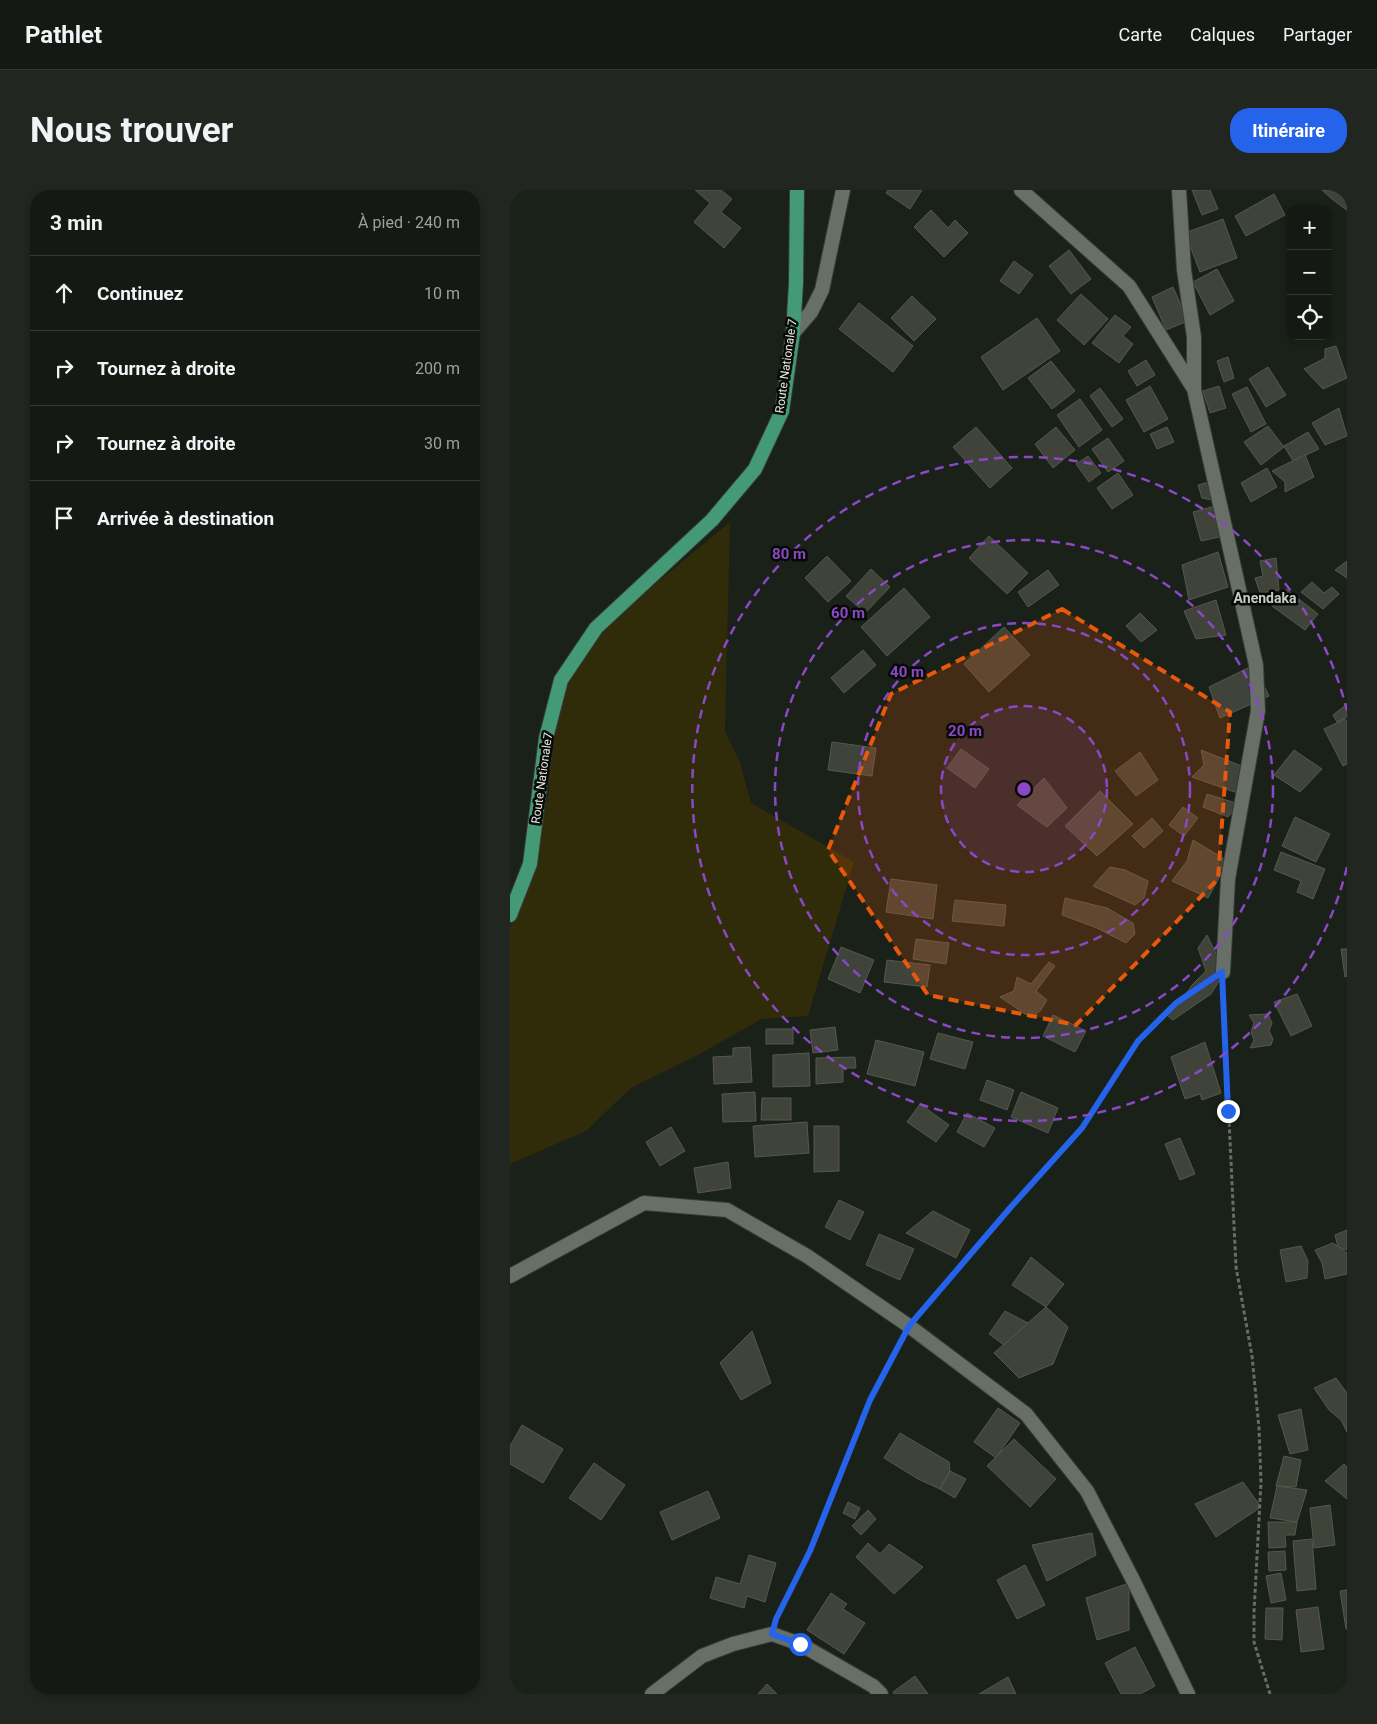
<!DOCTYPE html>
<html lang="fr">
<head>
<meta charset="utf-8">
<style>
  body { margin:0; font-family:Roboto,sans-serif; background:#212621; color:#f1f3f6 }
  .controls { position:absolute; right:15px; top:15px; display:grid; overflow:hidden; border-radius:10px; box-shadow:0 2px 8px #0003 }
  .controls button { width:45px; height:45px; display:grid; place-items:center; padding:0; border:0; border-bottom:1px solid #333833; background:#141913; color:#f1f3f6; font:25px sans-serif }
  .stop { position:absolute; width:15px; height:15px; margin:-11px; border:4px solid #2563eb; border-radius:50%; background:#fff }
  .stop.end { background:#2563eb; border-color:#fff; box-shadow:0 1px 5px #0008 }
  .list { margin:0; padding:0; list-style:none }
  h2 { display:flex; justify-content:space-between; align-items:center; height:65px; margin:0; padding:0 20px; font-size:21px }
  h2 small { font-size:16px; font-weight:400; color:#9da0a0 }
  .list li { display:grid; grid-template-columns:32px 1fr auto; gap:15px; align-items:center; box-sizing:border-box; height:75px; padding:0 20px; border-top:1px solid #333833 }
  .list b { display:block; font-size:19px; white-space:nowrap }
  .list em { font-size:16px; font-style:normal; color:#9da0a0 }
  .icon { flex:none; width:28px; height:28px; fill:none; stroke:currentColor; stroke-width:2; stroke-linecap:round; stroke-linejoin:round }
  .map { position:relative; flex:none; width:837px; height:1504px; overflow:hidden; border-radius:20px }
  header { display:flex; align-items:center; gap:30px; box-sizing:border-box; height:70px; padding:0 25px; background:#141913; border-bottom:1px solid #333833 }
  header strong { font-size:24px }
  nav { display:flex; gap:28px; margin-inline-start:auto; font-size:18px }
  .intro { display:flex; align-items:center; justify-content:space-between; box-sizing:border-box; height:120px; padding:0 30px }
  h1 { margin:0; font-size:35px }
  .button { padding:12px 22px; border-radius:20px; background:#2563eb; color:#fff; font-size:18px; font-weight:700 }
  main { display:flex; gap:30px; padding:0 30px }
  aside { flex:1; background:#141913; border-radius:20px; box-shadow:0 2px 8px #0003 }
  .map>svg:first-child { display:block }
  .green { fill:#302b08 }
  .building { fill:#404339; stroke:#54584d }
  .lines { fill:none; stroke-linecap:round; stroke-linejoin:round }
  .minor-casing { stroke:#363b36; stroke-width:16 }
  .primary-casing { stroke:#363b36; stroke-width:16 }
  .path { stroke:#676d66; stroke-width:3; stroke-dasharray:4 2.5; stroke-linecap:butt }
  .minor { stroke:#676f66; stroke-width:14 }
  .primary { stroke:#449976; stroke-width:14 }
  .route { stroke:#2563eb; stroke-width:6 }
  .marked { fill:#e8590c; fill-opacity:0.2; stroke:#e8590c; stroke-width:4; stroke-dasharray:10 6; stroke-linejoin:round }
  .ring { fill:none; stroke:#8b48c5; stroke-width:2.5; stroke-dasharray:9 6 }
  .labels { text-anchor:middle; stroke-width:5; stroke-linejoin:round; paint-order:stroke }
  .street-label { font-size:12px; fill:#e5eae5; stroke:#070906 }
  .neighbourhood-label { font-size:14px; font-weight:bold; fill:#c5cec4; stroke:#070906 }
  .centre { fill:#8b48c5; stroke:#070906; stroke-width:2.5 }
  .ring-label { font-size:15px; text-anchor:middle; font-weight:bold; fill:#8b48c5; stroke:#070906; stroke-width:5; stroke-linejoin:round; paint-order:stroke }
</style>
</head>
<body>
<header>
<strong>Pathlet</strong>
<nav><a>Carte</a><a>Calques</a><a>Partager</a></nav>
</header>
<div class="intro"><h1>Nous trouver</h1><a class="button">Itinéraire</a></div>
<main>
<aside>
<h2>3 min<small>À pied · 240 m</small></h2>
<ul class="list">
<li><svg class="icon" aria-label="ahead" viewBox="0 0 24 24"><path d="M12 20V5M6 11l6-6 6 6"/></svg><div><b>Continuez</b></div><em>10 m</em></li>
<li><svg class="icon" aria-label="right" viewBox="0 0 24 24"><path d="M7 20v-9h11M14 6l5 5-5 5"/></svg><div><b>Tournez à droite</b></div><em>200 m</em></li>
<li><svg class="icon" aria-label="right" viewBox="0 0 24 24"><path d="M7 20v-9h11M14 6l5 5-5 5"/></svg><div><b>Tournez à droite</b></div><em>30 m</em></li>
<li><svg class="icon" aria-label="arrive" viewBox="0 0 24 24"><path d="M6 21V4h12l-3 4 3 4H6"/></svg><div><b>Arrivée à destination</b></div></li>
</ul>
</aside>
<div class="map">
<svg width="837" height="1504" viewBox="0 0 837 1504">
  <rect width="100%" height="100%" fill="#1a2119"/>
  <polygon class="green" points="220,332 215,541 230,572 241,613 344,672 298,826 252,829 186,866 121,898 76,941 0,974 0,736 23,687 39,599 38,536 64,472 99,432"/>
  <g class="building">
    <polygon points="185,0 211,0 222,9 211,22 231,38 214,58 184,32 200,13"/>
    <polygon points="378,0 412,0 400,19 376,3"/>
    <polygon points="682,0 700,0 708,19 692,25"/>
    <polygon points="812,0 837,0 837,20 823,10"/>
    <polygon points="764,4 775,25 736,46 725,26"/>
    <polygon points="421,20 438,38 445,30 458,43 434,67 404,37"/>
    <polygon points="713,29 727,68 690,82 675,43"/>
    <polygon points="559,60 581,89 561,104 539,76"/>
    <polygon points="504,71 523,85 509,104 490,91"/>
    <polygon points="707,79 724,111 700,125 683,92"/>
    <polygon points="663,97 678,131 656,140 642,107"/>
    <polygon points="571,104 598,129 574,155 547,130"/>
    <polygon points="402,106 426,129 404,151 381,128"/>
    <polygon points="349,113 403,156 383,182 329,139"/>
    <polygon points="605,125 621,137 613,146 623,154 609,173 582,153"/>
    <polygon points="527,128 550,161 493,200 471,167"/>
    <polygon points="826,156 837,188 813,199 794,179 815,168 815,159"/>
    <polygon points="718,167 724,188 714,192 707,171"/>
    <polygon points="636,170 645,185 627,196 618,181"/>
    <polygon points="541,171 565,201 542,219 518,188"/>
    <polygon points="758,177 776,205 756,217 739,189"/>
    <polygon points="640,196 658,229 634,242 616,210"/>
    <polygon points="709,196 716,218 700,223 693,201"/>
    <polygon points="737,197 756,234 741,242 722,204"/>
    <polygon points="590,198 613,229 602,237 580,206"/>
    <polygon points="570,209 592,240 569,257 547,225"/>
    <polygon points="829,218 837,246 815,255 802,233"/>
    <polygon points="758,236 774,257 751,275 734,252"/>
    <polygon points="466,237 502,278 480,298 443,257"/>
    <polygon points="546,237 565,260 543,278 525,254"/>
    <polygon points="657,237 664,252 647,259 640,244"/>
    <polygon points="798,242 809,259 783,271 774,256"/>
    <polygon points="598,248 614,271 598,282 582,259"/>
    <polygon points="795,265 804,287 775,302 775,292 762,281"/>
    <polygon points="578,266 591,283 579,292 566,274"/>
    <polygon points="757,278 767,297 741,312 731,293"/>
    <polygon points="608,283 623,305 602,319 587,298"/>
    <polygon points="703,291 707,311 692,308 688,295"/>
    <polygon points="705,316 714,346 691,351 683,322"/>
    <polygon points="479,346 518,383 497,404 459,368"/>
    <polygon points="708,362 718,397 679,410 672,375"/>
    <polygon points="317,366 341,391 318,412 295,388"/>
    <polygon points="766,368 769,400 750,403 745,388 753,386 750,371"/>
    <polygon points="837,371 837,388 825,380"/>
    <polygon points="361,379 380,397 355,423 336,406"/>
    <polygon points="538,380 549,395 518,417 508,402"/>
    <polygon points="802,392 814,403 822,397 829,404 813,419 791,402"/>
    <polygon points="394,398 420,427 377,466 351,437"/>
    <polygon points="776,399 808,424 795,440 762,416"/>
    <polygon points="706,410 716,445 686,449 674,421"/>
    <polygon points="630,423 647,440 631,452 616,436"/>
    <polygon points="494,437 520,465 479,502 454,474"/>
    <polygon points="353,460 366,475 334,503 321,488"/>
    <polygon points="744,475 759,506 710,528 699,497"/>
    <polygon points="837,514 837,527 827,532 823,525"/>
    <polygon points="835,529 837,533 837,574 833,576 814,539"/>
    <polygon points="322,552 366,558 362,586 318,580"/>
    <polygon points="451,559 479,579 465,598 437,578"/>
    <polygon points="691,560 742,580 733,605 682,587 694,575"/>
    <polygon points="784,560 812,579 790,602 764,585"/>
    <polygon points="630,562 648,590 626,606 605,581"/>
    <polygon points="534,588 557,618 537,637 507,615"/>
    <polygon points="590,601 623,634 587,666 555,636"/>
    <polygon points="697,604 729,614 718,627 693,617"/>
    <polygon points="673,617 688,628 674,646 659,635"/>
    <polygon points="785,627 820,644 806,672 772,656"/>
    <polygon points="642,628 653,641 634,658 622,646"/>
    <polygon points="683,650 713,668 710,686 698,708 662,691 677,671"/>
    <polygon points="771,662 815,679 803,709 787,702 791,691 764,680"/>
    <polygon points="600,677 615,680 638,691 634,708 625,715 583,696"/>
    <polygon points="381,689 427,695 423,729 376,722"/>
    <polygon points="555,708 597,718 623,733 625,744 616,753 587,738 552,725"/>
    <polygon points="445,710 496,715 494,736 442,731"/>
    <polygon points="697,745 715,782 701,804 663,830 654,823 672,810 682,795 696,781 688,758"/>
    <polygon points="406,749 439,753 436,774 403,769"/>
    <polygon points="331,757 364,770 350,803 318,789"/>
    <polygon points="831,759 837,759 837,786 835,787"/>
    <polygon points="377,770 420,775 417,797 374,792"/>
    <polygon points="539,772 545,776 526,801 537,810 531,820 521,828 490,807 504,801 507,787 521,794"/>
    <polygon points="787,804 802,836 781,846 764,812"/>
    <polygon points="758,824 762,833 759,841 763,849 761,855 740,858 744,850 741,842 744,833 739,825"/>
    <polygon points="543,825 576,841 565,862 533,846"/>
    <polygon points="325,837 328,860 303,863 300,840"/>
    <rect x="256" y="839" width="27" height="15"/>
    <polygon points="428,843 463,852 455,879 420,869"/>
    <polygon points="366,850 414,862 405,896 357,884"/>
    <polygon points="695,852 711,903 692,910 690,904 675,909 661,867"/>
    <polygon points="240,857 242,892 204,894 203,867 223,866 223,858"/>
    <polygon points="299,863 300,896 263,897 263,865"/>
    <polygon points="345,867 346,878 333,878 333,892 306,894 306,868"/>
    <polygon points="477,890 504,900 497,920 470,910"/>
    <polygon points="245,902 246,931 213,932 212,904"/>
    <polygon points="511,902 548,918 538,943 501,927"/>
    <polygon points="252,908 281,908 281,930 251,930"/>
    <polygon points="410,914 439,935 426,952 397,932"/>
    <polygon points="457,923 485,938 474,957 447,942"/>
    <polygon points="297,932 299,963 245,967 243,936"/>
    <polygon points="304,936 329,936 329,981 304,982"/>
    <polygon points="161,937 175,961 150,976 136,952"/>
    <polygon points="670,948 685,984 670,990 655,954"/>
    <polygon points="218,972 221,998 188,1003 184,978"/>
    <polygon points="329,1010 354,1022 340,1050 315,1037"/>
    <polygon points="423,1021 460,1040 446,1068 396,1043"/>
    <polygon points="837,1040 837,1060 828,1057 825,1045"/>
    <polygon points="369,1044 404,1059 390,1090 356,1075"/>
    <polygon points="823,1053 837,1063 837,1084 815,1089 812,1073 805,1060"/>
    <polygon points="791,1056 798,1071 797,1088 776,1092 770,1060"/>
    <polygon points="521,1067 554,1094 536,1117 502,1095"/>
    <polygon points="536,1117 558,1137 543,1174 509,1188 484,1163"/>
    <polygon points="495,1121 518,1133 494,1155 479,1144"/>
    <polygon points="242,1141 261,1193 231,1210 210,1173"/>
    <polygon points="826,1188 837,1203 837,1242 831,1230 819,1220 804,1198"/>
    <polygon points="488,1218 510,1233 486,1268 464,1252"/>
    <polygon points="791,1219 798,1260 780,1264 768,1225"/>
    <polygon points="12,1235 53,1259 33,1293 0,1274 0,1256"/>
    <polygon points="390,1243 439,1272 440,1281 430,1299 408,1289 374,1268"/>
    <polygon points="504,1249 546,1289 520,1317 477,1276"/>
    <polygon points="774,1266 791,1270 786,1297 766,1296"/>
    <polygon points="84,1273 115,1295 91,1330 59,1308"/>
    <polygon points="834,1274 837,1277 837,1309 815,1291"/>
    <polygon points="440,1281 456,1289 445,1308 430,1299"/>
    <polygon points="733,1292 751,1317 706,1347 685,1314"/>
    <polygon points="767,1296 797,1300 787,1332 760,1328"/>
    <polygon points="198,1301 210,1328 162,1350 150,1322"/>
    <polygon points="338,1312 350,1318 345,1329 333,1323"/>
    <polygon points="820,1315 825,1355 804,1358 800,1318"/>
    <polygon points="358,1320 366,1329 351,1345 342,1336"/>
    <polygon points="758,1332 787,1332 785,1345 775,1345 776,1357 759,1358"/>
    <polygon points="582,1343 586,1365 537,1391 522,1355"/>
    <polygon points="802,1349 806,1399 787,1401 783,1351"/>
    <polygon points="358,1353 370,1364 379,1354 413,1377 384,1404 346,1367"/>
    <polygon points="775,1361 776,1380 759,1381 758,1362"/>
    <polygon points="239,1365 266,1373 255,1412 237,1406 234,1418 200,1408 206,1387 230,1394"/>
    <polygon points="515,1375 535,1415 507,1429 487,1390"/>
    <polygon points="771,1383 776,1410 761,1413 756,1386"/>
    <polygon points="619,1393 619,1440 587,1450 576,1408"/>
    <polygon points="837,1400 837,1439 836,1439 830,1401"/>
    <polygon points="321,1403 337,1414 333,1419 355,1433 334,1464 297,1440"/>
    <polygon points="808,1417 814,1459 791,1462 786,1420"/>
    <polygon points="756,1418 773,1418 772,1450 755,1449"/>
    <polygon points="625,1457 645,1496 630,1504 611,1504 595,1473"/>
    <polygon points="405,1486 418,1504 384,1504 383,1502"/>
    <polygon points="498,1487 506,1504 469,1504"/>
    <polygon points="257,1494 267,1504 248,1504"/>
  </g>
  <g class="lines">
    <defs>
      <g id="minor">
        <polyline points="511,0 619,96 684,199 746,475 748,521 718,689 713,782"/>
        <polyline points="669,0 674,80 684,147 684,198"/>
        <polyline points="283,143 301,122 312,100 333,0"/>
        <polyline points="0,1086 134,1013 217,1020 297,1066 399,1136 516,1224 577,1301 624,1392 678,1504"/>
        <polyline points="142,1504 192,1466 223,1454 262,1444 290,1454 363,1496 371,1504"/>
      </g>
      <polyline id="primary" points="0,725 20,674 36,548 51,490 86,438 202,330 245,279 272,221 283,143 286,93 287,0"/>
    </defs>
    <use href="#minor" class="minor-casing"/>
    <use href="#primary" class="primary-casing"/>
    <g class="path">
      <polyline points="713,803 726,1077 742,1166 749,1238 751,1292 744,1422 744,1452 760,1504"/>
      <polyline points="413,1119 500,1017 572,938 628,851 666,813 697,792"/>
      <polyline points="268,1426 299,1361 360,1210 390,1153"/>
    </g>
    <use href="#minor" class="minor"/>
    <use href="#primary" class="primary"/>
  </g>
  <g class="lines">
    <polyline class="route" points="290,1454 262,1444 266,1429 300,1361 360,1210 399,1136 500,1018 572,938 628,851 666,813 712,782 718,921"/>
  </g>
  <path class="marked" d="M552 419 720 522 708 689 566 835 418 805 318 660 381 504Z"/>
  <circle cx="514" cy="599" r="83" fill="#8b48c5" fill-opacity=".12"/>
  <g class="ring">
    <circle cx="514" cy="599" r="83"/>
    <circle cx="514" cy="599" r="166"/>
    <circle cx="514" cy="599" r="249"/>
    <path d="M837 677A332 332 0 1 1 837 521"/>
  </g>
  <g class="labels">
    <g class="street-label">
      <text transform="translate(276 176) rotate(-82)" y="4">Route Nationale 7</text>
      <text transform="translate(32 588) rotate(-82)" y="4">Route Nationale7</text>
    </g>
    <g class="neighbourhood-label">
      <text x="755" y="413">Anendaka</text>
    </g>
  </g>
  <circle cx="514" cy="599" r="8" class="centre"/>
  <g class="ring-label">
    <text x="279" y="369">80 m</text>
    <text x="338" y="428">60 m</text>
    <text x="397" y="487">40 m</text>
    <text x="455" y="546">20 m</text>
  </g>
</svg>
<div class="controls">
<button>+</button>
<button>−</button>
<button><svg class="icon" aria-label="locate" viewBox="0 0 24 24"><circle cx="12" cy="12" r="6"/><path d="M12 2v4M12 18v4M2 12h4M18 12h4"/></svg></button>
</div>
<div class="stop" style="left:290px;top:1454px"></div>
<div class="stop end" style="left:718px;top:921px"></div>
</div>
</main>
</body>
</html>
